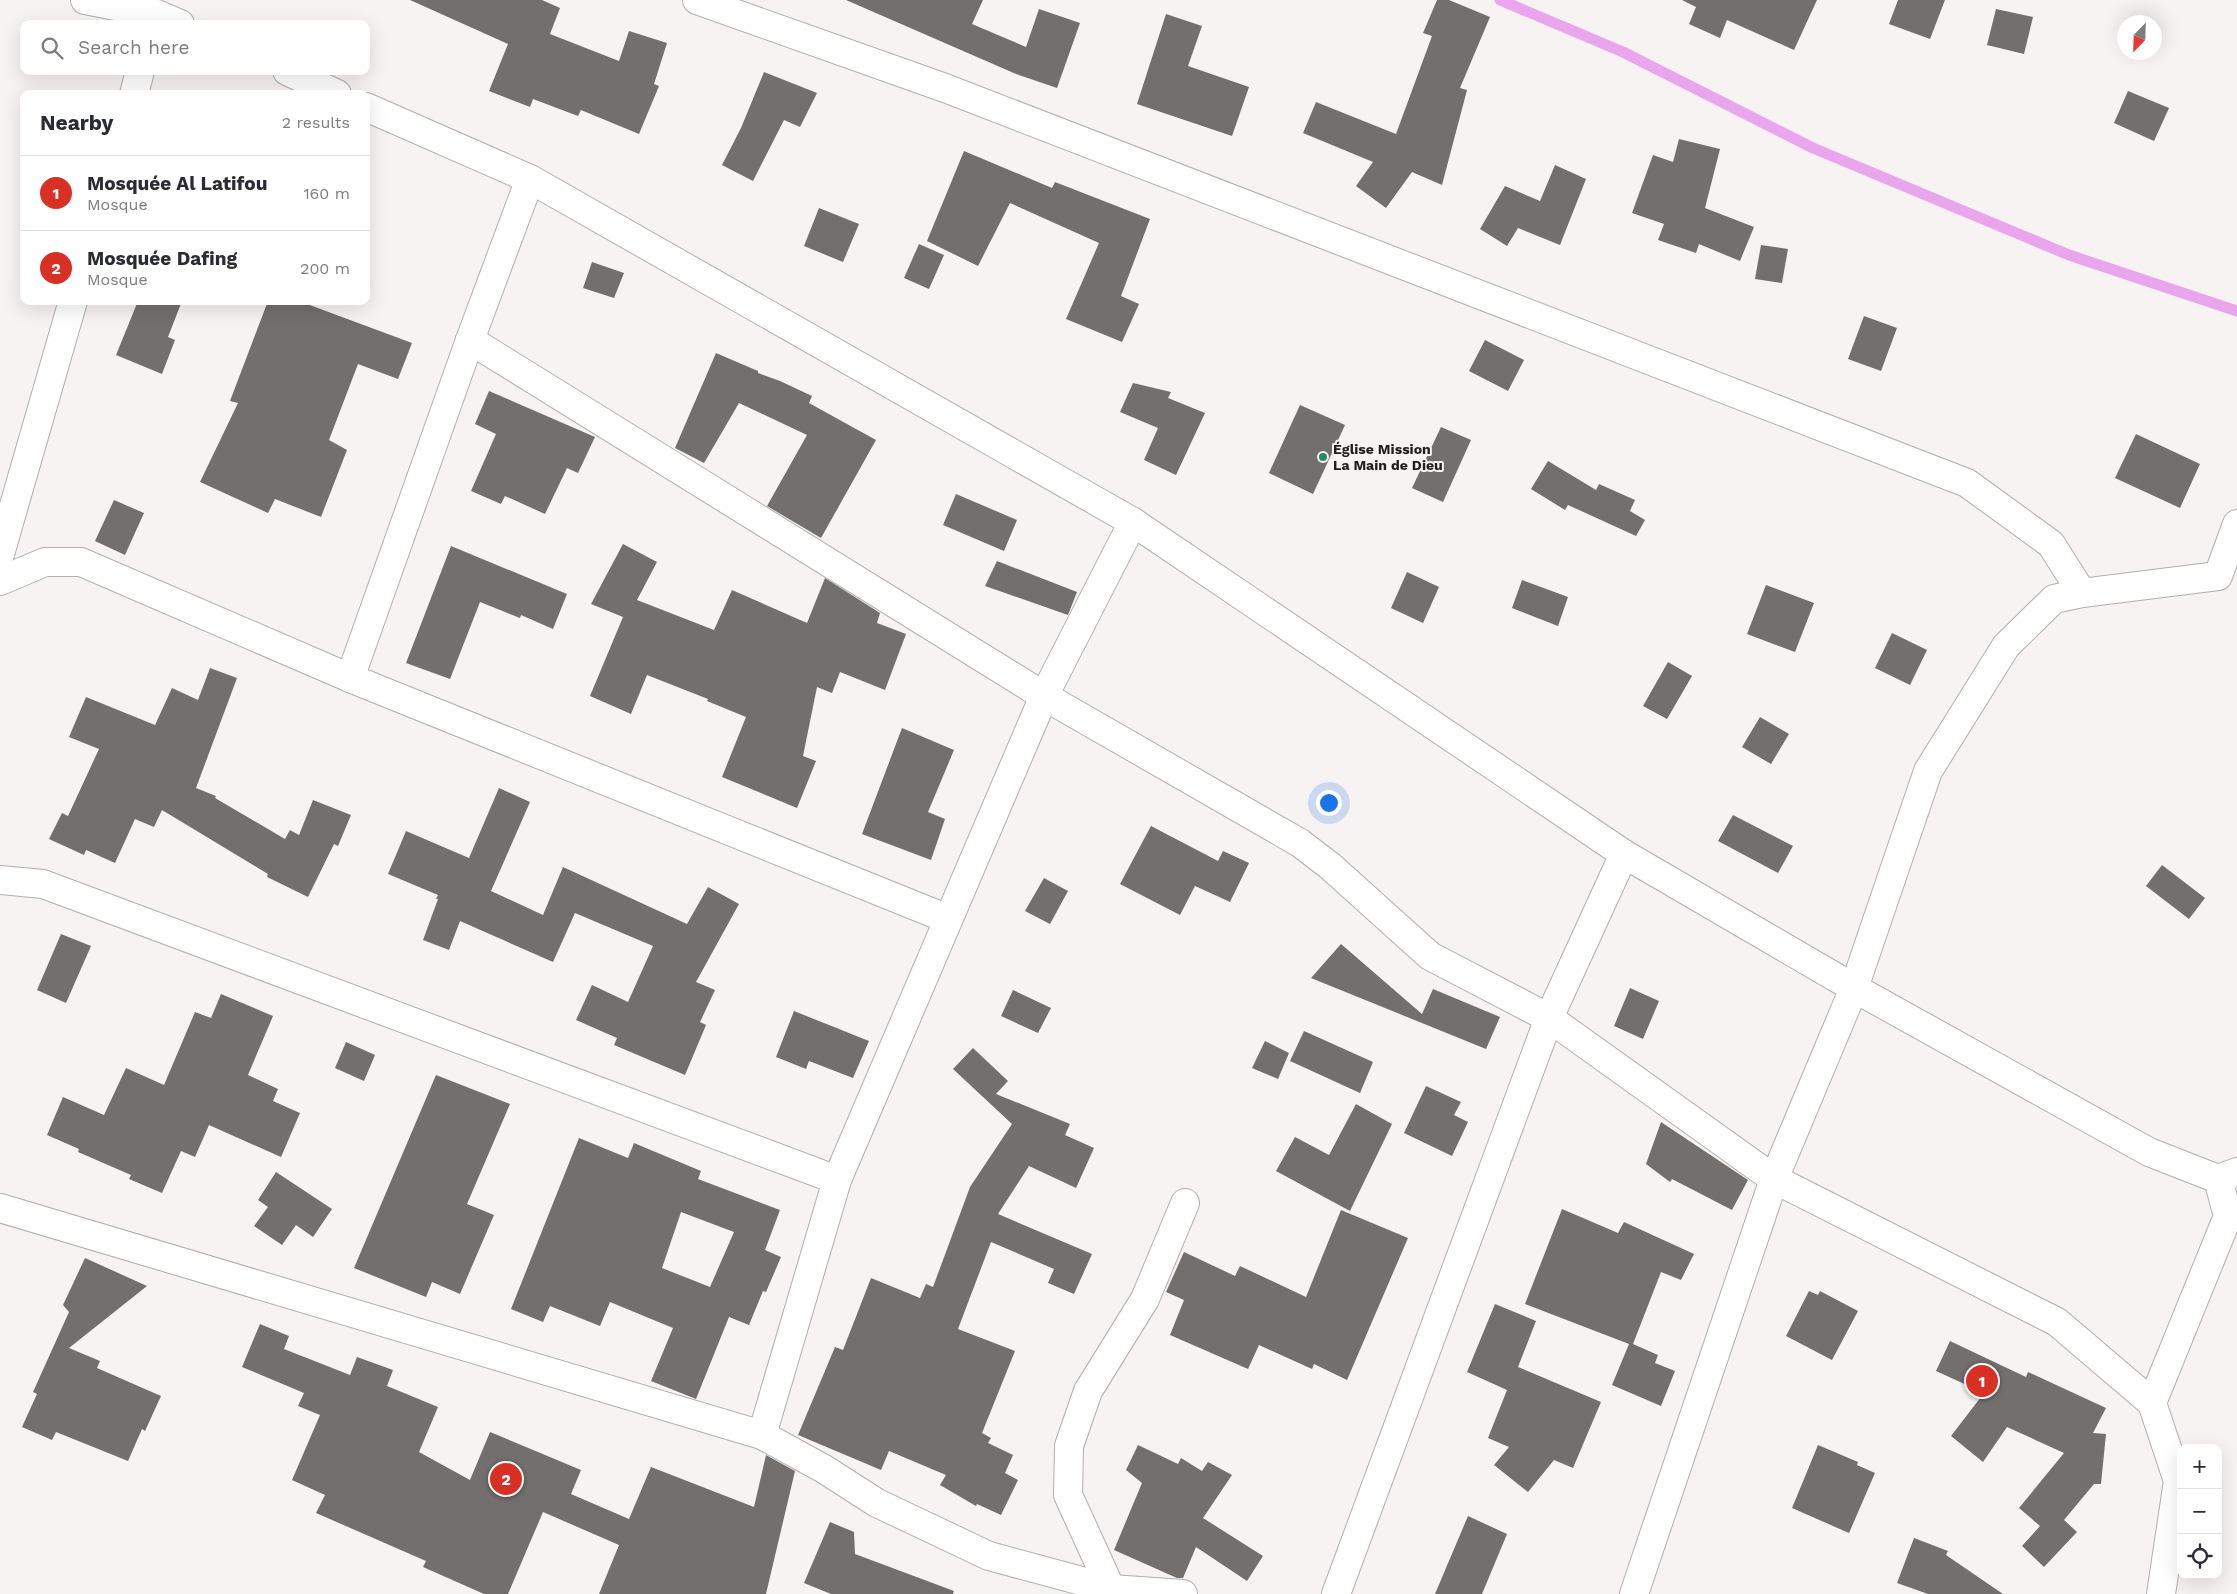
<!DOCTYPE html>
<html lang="en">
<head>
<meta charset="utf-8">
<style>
  body { margin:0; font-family:"Work Sans",sans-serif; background:#f2f2f3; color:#2b2b33 }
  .controls { position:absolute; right:15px; bottom:15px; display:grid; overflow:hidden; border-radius:10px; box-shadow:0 5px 20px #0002 }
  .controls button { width:45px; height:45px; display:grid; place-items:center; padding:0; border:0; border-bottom:1px solid #e1e1e2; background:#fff; color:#2b2b33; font:25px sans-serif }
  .compass { position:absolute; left:2117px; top:15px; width:45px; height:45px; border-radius:50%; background:#fff; box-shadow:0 5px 20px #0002; rotate:203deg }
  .you { position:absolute; left:1328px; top:802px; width:18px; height:18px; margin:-12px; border:4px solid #fff; border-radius:50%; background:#1a73e8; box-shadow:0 0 0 8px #1a73e833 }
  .badge { display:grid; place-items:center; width:32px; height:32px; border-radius:50%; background:#d93025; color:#fff; font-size:16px; font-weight:700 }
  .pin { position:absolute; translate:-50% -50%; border:2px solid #fff; box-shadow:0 1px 5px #0006 }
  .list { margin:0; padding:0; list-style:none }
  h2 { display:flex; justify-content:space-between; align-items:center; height:65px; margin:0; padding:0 20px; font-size:21px }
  h2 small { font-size:16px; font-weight:400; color:#7c7c81 }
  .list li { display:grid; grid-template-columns:32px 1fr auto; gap:15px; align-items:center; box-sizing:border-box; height:75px; padding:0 20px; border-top:1px solid #e1e1e2 }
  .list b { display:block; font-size:19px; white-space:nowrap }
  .list p { margin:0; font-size:16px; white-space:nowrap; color:#7c7c81 }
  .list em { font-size:16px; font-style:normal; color:#7c7c81 }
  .icon { flex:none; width:28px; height:28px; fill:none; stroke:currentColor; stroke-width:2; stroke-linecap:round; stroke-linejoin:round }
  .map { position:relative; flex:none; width:2237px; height:1594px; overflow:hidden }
  .search { position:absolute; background:#fff; box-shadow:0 5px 20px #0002; left:20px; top:20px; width:350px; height:55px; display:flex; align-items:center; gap:12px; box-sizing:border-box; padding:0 18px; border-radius:10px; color:#7c7c81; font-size:19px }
  .panel { position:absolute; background:#fff; box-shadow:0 5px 20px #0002; left:20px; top:90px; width:350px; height:215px; border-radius:10px }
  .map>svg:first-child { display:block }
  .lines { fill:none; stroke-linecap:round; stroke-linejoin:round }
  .stream { stroke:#eaa6ec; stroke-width:11 }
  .building { fill:#726f6d; fill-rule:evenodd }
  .minor-casing { stroke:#b2aead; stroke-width:30 }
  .minor { stroke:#fff; stroke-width:28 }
  .poi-dot { fill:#248a66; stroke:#f8f3f3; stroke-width:2 }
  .labels { text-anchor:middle; stroke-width:4; stroke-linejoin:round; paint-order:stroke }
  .poi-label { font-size:14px; font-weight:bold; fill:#201e1e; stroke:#f8f3f3; text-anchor:start }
</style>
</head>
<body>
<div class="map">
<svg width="2237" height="1594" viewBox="0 0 2237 1594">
  <rect width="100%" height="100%" fill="#f8f3f3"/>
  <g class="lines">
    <polyline class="stream" points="1500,0 1623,52 1813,148 2069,255 2237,311"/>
  </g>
  <g class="building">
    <polygon points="410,0 542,0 560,8 550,34 619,61 629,31 667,43 654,84 659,86 639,134 581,110 578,116 533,99 530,107 489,91 508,44"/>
    <polygon points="846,0 983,0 972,24 1026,47 1039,9 1080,23 1057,88 1016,74"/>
    <polygon points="1437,0 1449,0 1490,17 1460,88 1467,90 1442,185 1412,172 1386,208 1356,186 1373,162 1303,133 1316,102 1396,134 1432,36 1423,33"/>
    <polygon points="1682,0 1817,0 1794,50 1727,20 1720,38 1689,24 1696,7"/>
    <polygon points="1898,0 1945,0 1930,39 1889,24"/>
    <polygon points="1996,9 2033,17 2024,54 1987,45"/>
    <polygon points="1166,14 1202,26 1188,66 1249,87 1232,136 1137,104"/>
    <polygon points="764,72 817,93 800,127 784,120 753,181 722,165 741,128"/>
    <polygon points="2128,91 2169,108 2154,141 2114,123"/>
    <polygon points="1679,139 1720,149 1705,208 1754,227 1740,261 1699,244 1696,253 1658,240 1664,224 1632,213 1653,155 1673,162"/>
    <polygon points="964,151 1052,188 1055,182 1150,219 1121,296 1139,304 1122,342 1066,319 1099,243 1010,203 978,266 927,241"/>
    <polygon points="1555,165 1586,179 1560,245 1518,228 1507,246 1480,229 1505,186 1540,201"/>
    <polygon points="819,208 859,224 843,262 804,246"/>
    <polygon points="919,244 944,255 929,289 904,278"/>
    <polygon points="1761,245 1788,249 1782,283 1755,279"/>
    <polygon points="592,262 624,273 614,298 583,288"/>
    <polygon points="138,301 182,301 168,337 175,340 162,374 116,355"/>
    <polygon points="268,301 299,301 412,343 398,379 358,364 329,440 347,450 321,517 275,499 268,513 200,482 238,403 230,401"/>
    <polygon points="1864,316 1897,328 1881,371 1848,359"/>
    <polygon points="1485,340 1524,360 1508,391 1469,371"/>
    <polygon points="716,353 758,371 758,373 780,381 812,396 809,403 876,440 821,538 767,506 807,435 739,403 704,463 675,448"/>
    <polygon points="1133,383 1171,392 1168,398 1205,413 1176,475 1144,460 1158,428 1120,412"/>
    <polygon points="489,391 595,437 578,473 567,468 545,514 505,496 501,504 471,491 496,434 475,424"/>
    <polygon points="1300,405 1345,425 1313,494 1269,473"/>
    <polygon points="1441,427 1471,440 1443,502 1412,488"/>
    <polygon points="2136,434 2200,464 2180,508 2115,478"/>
    <polygon points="1548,461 1596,490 1599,484 1635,500 1630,511 1645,520 1636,536 1568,505 1565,510 1531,489"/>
    <polygon points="956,494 1017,520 1004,551 943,525"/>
    <polygon points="114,500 144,513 125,555 95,541"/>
    <polygon points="623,544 657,562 637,600 714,630 732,590 807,623 825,578 880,613 877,623 906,634 885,690 840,672 832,693 817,687 803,756 816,761 797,808 722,777 746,717 707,701 708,699 647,675 631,714 590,696 623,617 591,604"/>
    <polygon points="451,546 567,594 553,629 521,615 520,618 480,602 450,679 406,663"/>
    <polygon points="997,561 1077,592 1068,615 985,586"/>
    <polygon points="1407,572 1439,587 1423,623 1391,608"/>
    <polygon points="1522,580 1568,597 1558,626 1512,608"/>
    <polygon points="1766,585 1814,603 1795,652 1747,634"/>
    <polygon points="1892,633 1927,650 1910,685 1875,668"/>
    <polygon points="1668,662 1692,676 1667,719 1643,706"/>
    <polygon points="210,668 237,678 196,788 216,796 215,798 285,839 290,830 299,835 313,800 351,815 338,846 334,844 308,897 267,877 268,874 162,810 154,827 135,819 115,863 86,850 84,855 49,839 62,813 68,816 99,749 69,737 86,697 155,725 172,688 198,700"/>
    <polygon points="1760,717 1789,734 1771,764 1742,747"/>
    <polygon points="902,728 954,750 928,812 945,819 931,860 862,834"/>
    <polygon points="499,788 530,802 491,891 543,915 563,867 687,924 708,887 739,904 696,982 715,990 700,1022 706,1025 685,1075 614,1045 617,1038 576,1020 592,985 628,1002 653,946 575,913 553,962 460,921 449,950 423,940 438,899 436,899 438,895 388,874 406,831 469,858"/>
    <polygon points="1733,815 1793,846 1778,873 1718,841"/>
    <polygon points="1151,826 1218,861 1223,851 1249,863 1230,902 1195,886 1180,915 1120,884"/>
    <polygon points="2162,865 2205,898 2189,919 2146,886"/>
    <polygon points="1044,878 1068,891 1050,924 1025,911"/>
    <polygon points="61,934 91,946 66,1003 37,990"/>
    <polygon points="1341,944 1422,1014 1433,989 1500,1017 1486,1049 1311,978"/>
    <polygon points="1630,988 1659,1001 1643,1039 1614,1026"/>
    <polygon points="1013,990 1051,1008 1038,1033 1001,1016"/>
    <polygon points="221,994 273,1016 248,1075 278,1089 273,1101 300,1113 281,1157 209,1125 195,1157 181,1151 162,1193 129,1179 131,1175 78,1152 79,1149 47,1135 63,1097 104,1115 126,1068 164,1085 195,1012 211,1018"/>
    <polygon points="794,1011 869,1041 853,1078 809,1061 806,1069 776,1057"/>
    <polygon points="1304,1031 1373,1062 1360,1093 1290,1061"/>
    <polygon points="1265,1041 1289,1053 1278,1079 1252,1068"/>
    <polygon points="346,1042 375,1055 364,1081 335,1068"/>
    <polygon points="973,1048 1008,1081 996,1094 1070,1124 1065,1135 1094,1148 1076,1188 1029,1166 998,1214 1092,1254 1074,1294 1048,1283 1054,1269 991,1242 958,1329 1015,1351 982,1433 991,1438 988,1443 1013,1455 1005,1473 1018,1480 1001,1515 977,1504 976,1506 940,1485 946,1475 889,1451 881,1470 798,1435 835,1347 843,1350 871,1278 920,1298 926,1284 933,1287 970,1187 1012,1124 953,1069"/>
    <polygon points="436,1075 510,1104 467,1204 494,1215 460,1294 432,1282 426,1297 354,1268"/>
    <polygon points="1426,1086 1461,1102 1454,1115 1468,1122 1452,1156 1404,1133"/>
    <polygon points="1356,1104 1392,1124 1350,1211 1276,1171 1295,1137 1329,1155"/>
    <polygon points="1661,1122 1748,1180 1732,1210 1672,1179 1670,1182 1646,1164"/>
    <path d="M579 1138 628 1158 634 1143 701 1171 698 1179 780 1210 765 1250 781 1257 766 1292 763 1291 749 1325 729 1317 696 1399 651 1381 673 1328 610 1302 600 1326 550 1306 543 1322 511 1309ZM681 1212 734 1232 710 1287 662 1268Z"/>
    <polygon points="276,1172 332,1209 313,1237 296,1225 282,1245 254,1226 268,1207 258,1200"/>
    <polygon points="1562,1209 1618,1233 1624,1222 1694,1254 1681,1280 1661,1272 1633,1344 1658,1355 1655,1363 1675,1371 1661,1406 1612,1385 1629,1344 1525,1304"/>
    <polygon points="1341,1210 1408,1238 1347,1380 1314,1364 1312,1369 1259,1345 1248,1369 1170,1335 1184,1300 1166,1292 1184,1252 1235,1276 1240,1266 1306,1297"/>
    <polygon points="85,1258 147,1286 69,1348 100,1361 97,1368 161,1396 145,1431 142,1429 128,1461 56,1432 52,1440 22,1427 37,1394 33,1392 69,1312 63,1305"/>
    <polygon points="1809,1291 1818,1295 1820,1291 1858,1311 1832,1360 1786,1336"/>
    <polygon points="1495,1304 1536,1321 1518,1367 1601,1402 1573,1468 1554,1460 1528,1492 1494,1465 1509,1447 1488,1438 1507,1390 1467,1372"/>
    <polygon points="260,1324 289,1336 284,1349 350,1375 357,1357 393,1370 387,1386 438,1407 419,1452 470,1480 490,1432 581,1470 571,1494 629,1519 651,1467 754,1507 766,1455 795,1471 766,1594 599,1594 619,1545 543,1512 508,1594 484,1594 423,1567 426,1561 316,1513 325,1495 292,1480 320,1415 298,1406 304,1393 242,1367"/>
    <polygon points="1950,1341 2026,1377 2028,1372 2106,1408 2093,1433 2106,1434 2101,1484 2094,1484 2064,1520 2077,1532 2044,1567 2022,1546 2040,1526 2019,1508 2064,1453 2007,1427 1983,1462 1951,1436 1984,1393 1936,1371"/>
    <polygon points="1138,1445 1178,1464 1181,1458 1202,1471 1208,1462 1232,1475 1203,1518 1263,1556 1247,1581 1196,1547 1183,1578 1177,1578 1114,1550 1142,1483 1126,1470"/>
    <polygon points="1818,1445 1858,1462 1857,1465 1875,1473 1849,1533 1792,1508"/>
    <polygon points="1468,1516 1507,1534 1482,1594 1435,1594"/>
    <polygon points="830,1522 854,1532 855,1554 954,1591 953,1594 831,1594 804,1583"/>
    <polygon points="1914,1538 1948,1551 1946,1555 2003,1594 1928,1594 1897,1583"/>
  </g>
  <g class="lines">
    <defs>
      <g id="minor">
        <polyline points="85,0 157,14 180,24"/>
        <polyline points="697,0 945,88 1967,483 2051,544 2082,593"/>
        <polyline points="287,71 337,94"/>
        <polyline points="134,94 140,71"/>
        <polyline points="366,107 530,179 1133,522 1624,854 1854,988 2149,1152 2218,1179 2237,1172"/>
        <polyline points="470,340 1044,696 1300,843 1330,866 1430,956 1549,1018 1774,1179 2057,1322 2152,1403 2178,1481 2161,1594"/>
        <polyline points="0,554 73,301"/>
        <polyline points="0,581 45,562 81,562 350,678 948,919"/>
        <polyline points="350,678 470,340 530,179"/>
        <polyline points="0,880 43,884 837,1180"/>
        <polyline points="0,1208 762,1435 824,1469 877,1503 989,1556 1111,1589 1183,1594"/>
        <polyline points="2152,1403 2228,1216 2218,1179"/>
        <polyline points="762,1435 837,1180 1044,696 1133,522"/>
        <polyline points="1111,1589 1068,1495 1069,1446 1088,1391 1145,1299 1185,1203"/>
        <polyline points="1336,1594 1549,1018 1624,854"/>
        <polyline points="1634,1594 1774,1179 1854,988 1928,771 2006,646 2054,599 2082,593 2218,576 2237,524"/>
      </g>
    </defs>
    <use href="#minor" class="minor-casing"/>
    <use href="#minor" class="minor"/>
  </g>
  <circle class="poi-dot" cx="1323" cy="457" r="5"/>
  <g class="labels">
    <g class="poi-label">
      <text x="1333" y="454">Église Mission<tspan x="1333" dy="16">La Main de Dieu</tspan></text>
    </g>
  </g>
</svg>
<div class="controls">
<button>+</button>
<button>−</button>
<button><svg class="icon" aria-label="locate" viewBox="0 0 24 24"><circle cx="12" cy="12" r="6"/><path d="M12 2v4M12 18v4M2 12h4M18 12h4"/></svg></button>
</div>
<svg class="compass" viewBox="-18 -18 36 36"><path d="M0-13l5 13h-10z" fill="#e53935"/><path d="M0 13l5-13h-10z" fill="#7c7c81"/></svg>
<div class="you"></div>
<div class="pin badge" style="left:1982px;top:1381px">1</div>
<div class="pin badge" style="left:506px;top:1479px">2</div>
<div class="search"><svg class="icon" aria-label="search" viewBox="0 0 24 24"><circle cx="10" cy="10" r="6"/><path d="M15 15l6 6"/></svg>Search here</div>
<section class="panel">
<h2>Nearby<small>2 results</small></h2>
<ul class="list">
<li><span class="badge">1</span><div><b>Mosquée Al Latifou</b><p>Mosque</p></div><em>160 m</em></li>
<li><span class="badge">2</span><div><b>Mosquée Dafing</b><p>Mosque</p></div><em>200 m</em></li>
</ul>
</section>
</div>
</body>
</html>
